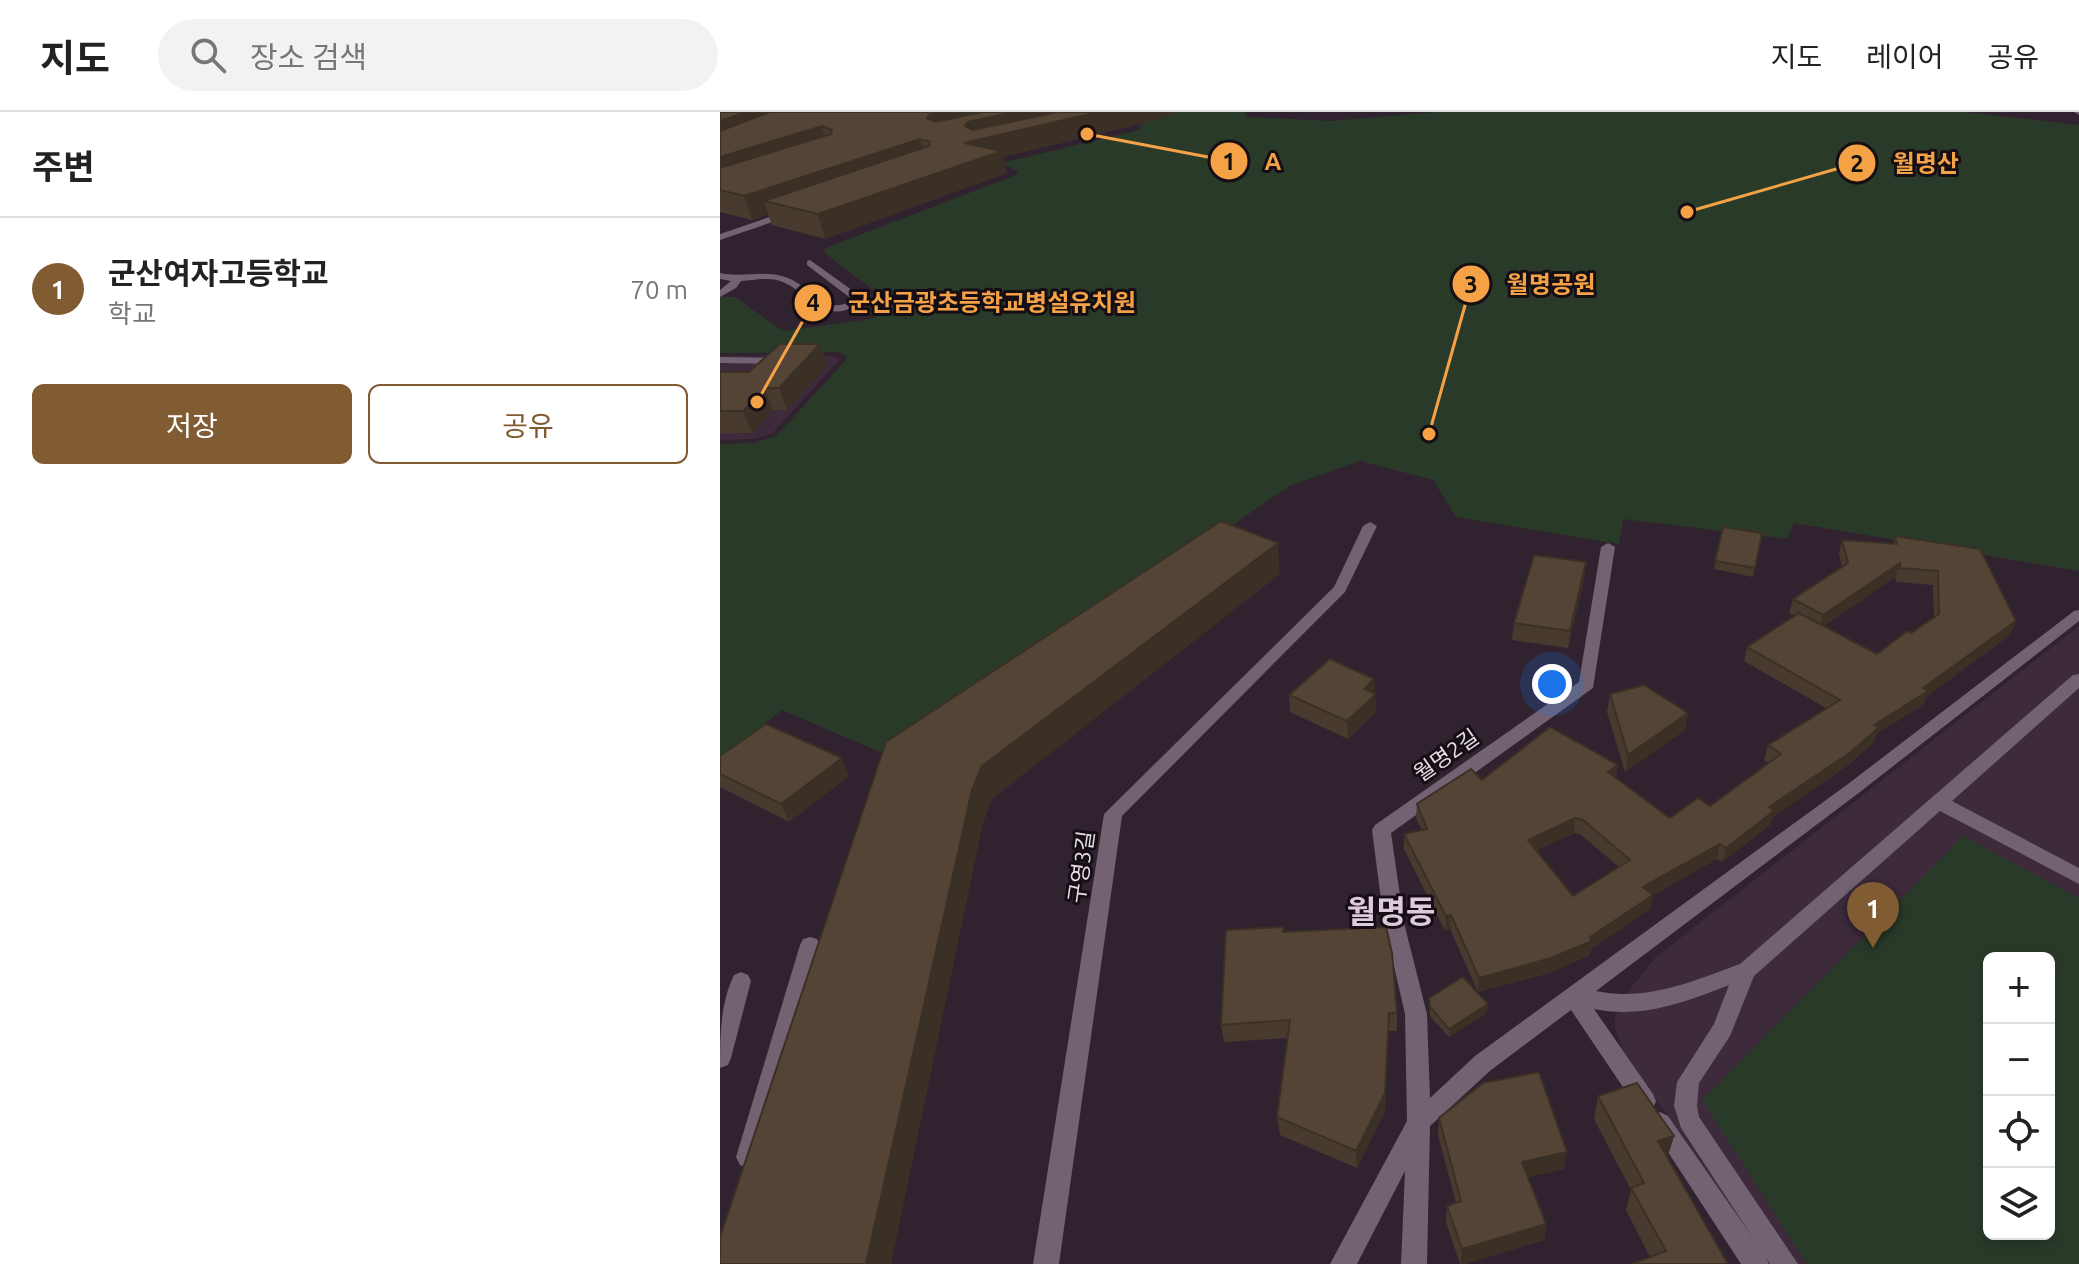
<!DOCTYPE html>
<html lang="ko">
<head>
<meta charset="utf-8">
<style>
  body { margin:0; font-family:Ubuntu,"Noto Sans KR",sans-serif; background:#f2f2f2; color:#222 }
  .controls { position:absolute; right:24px; bottom:24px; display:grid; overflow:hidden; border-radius:12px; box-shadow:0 4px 12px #0003 }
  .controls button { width:72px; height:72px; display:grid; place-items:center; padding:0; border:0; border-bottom:2px solid #e0e0e0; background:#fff; color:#222; font:40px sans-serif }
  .you { position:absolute; left:832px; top:572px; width:28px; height:28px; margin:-20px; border:6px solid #fff; border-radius:50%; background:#1a73e8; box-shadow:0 0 0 12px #1a73e833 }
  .badge { display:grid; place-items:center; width:52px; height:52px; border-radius:50%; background:#815c32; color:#fff; font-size:26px; font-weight:700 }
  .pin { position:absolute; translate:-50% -66px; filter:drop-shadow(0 2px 4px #0008) }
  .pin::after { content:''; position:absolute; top:42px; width:28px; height:24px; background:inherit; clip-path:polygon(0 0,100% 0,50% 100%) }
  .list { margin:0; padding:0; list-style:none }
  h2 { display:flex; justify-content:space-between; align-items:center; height:104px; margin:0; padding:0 32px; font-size:34px }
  h2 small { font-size:26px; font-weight:400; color:#767676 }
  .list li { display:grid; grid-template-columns:52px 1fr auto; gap:24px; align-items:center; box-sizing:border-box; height:144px; padding:0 32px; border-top:2px solid #e0e0e0 }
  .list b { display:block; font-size:30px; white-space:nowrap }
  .list p { margin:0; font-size:26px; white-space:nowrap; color:#767676 }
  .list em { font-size:26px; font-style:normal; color:#767676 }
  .actions { display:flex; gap:16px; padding:24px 32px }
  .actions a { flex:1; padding:18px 0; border:2px solid #815c32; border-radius:12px; text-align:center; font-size:28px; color:#815c32 }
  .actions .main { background:#815c32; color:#fff }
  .icon { flex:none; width:44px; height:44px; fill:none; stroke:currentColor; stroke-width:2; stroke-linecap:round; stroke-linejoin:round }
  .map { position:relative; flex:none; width:1359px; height:1152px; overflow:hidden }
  header { display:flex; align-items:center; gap:48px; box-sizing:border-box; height:112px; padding:0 40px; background:#fff; border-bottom:2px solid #e0e0e0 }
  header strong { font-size:38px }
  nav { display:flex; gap:44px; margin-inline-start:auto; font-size:28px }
  .search { width:560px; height:72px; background:#f2f2f2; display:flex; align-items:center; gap:20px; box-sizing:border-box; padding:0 28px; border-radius:44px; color:#767676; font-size:30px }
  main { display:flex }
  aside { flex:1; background:#fff }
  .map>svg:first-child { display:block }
  .built { fill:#3d2b3c; fill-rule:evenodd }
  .green { fill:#2a3a29; fill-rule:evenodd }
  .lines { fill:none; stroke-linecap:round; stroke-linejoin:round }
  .lane { fill:#736271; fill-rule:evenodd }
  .wall { fill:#483a2e; fill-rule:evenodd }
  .shaded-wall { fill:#3b3026 }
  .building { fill:#544436; stroke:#3b3026; stroke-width:2; fill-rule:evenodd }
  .labels { text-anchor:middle; stroke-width:6; stroke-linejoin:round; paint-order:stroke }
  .street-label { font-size:22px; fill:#e7dde6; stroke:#150e14 }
  .near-quarter-label { font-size:32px; font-weight:bold; fill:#decadc; stroke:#150e14 }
  .leader { fill:none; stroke:#f5a246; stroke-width:3 }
  .callout-dot { fill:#f5a246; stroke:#150e14; stroke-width:3 }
  .mark-label { font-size:24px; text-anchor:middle; font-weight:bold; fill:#111 }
  .callout-label { font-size:24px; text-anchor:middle; font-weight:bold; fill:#f5a246; stroke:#150e14; stroke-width:6; stroke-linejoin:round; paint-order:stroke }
</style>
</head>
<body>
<header>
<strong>지도</strong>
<div class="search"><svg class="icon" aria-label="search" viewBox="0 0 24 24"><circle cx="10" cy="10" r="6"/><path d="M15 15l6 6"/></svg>장소 검색</div>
<nav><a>지도</a><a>레이어</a><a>공유</a></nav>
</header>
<main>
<aside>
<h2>주변<small></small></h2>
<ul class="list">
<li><span class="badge">1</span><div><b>군산여자고등학교</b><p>학교</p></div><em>70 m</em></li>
</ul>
<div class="actions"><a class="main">저장</a><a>공유</a></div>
</aside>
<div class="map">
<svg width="1359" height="1152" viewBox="0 0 1359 1152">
  <rect width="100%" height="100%" fill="#31222f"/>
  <g class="built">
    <polygon points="0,244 112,244 119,248 52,322 34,327 0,328"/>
    <path d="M1359 514V1152H1049L902 937 894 911 897 898 905 883 936 845ZM1269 846H1329V1122H1269Z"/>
  </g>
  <g class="green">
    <polygon points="441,0 526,0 524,3 530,5 611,9 716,0 1244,0 1359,13 1359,459 1074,411 1067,427 903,407 899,432 736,405 713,368 640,349 569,374 174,646 62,598 0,645 0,332 33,331 56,324 126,248 126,244 119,240 0,241 0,185 15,185 63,219 151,207 161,202 166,188 106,142 104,138 108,135 296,63 298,60 283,52 286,50 419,18 422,9"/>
    <path d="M1243 724 1359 786V1152H1087L982 988ZM1269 846H1329V1122H1269Z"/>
  </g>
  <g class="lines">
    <g class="lane">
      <polygon points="1354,0 1359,0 1359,3"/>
      <polygon points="70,98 74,101 73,103 0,128 0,122"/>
      <path d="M90 148 143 186V190C104 214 97 187 65 171 51 164 35 168 21 169L16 176 0 185V178L11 169 0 167V161C23 166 46 157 68 166 93 176 104 205 133 188L87 153V149Z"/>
      <polygon points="0,245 62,246 67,249 62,252 0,251"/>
      <polygon points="650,410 657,414 625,480 402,704 339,1152 313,1152 384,702 614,475 643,414"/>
      <path d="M888 431 895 435 873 576 671 721 684 811 707 902 710 986 755 944 1128 672 1354 499 1359 498V509L1140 680 876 879C925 890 974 869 1020 852L1353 563 1359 562V576L1232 689 1359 756V772L1220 699 1034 864 1010 924 979 971 977 994 979 1005 1078 1152H1050L1046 1146 1049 1152H1021L929 1011 932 1004 940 1000 948 1004 1033 1126 961 1016 954 994 957 970 994 912 1009 873C966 890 921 907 874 897L933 982 936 989 933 996 925 999 917 996 851 898 771 958 710 1014 707 1152H681L685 1059 637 1152H610L687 1009 685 902 664 811 652 718 655 713 859 570 881 435Z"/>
      <polygon points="90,825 97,827 100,833 40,1045 36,1053 28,1056 20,1053 16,1045 80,833 83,827"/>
      <path d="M21 860 28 863 31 869 11 946 8 953 0 956C0 924 0 892 14 863Z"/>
    </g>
  </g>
  <g class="wall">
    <polygon points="0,0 456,0 449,5 283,45 287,61 105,127 52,113 48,102 32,108 0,100"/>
    <polygon points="100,232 107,253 67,298 53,298 32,321 0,321 0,260 29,260"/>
    <polygon points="1003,415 1042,421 1033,465 994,457"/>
    <path d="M1175 424 1260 437 1290 523 1206 585 1203 593 1156 622 1154 630 1127 654 1053 705 1050 713 1002 750 997 747 933 783 930 797 871 837 870 843 829 861 758 880 730 817 725 819 684 737V722L702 718 696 706 697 692 762 668 896 666 950 706 990 694 1049 651 1044 648 1048 633 1106 596 1024 549 1027 535 1075 504 1069 501 1073 487 1122 455 1119 441 1122 428 1173 432ZM1175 465 1176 470 1213 473 1214 506 1157 542 1104 514ZM854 721 860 722 899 755 853 784 816 738Z"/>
    <polygon points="866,450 864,467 848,536 792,528 794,511"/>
    <polygon points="654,567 656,599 628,627 570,600 569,583"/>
    <polygon points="890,582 968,601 965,618 905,660 887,600"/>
    <polygon points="0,644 129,664 69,710 0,675"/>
    <polygon points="563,820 677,901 677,919 669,919 665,999 637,1056 560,1023 557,1005 568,926 504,930 501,913"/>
    <polygon points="709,886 767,901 729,925 710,904"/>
    <polygon points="878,984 954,1024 947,1046 1008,1152 930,1145 906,1098 911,1078 874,1007"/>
    <polygon points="719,1006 844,1057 808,1065 826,1112 824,1128 745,1152 740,1152 726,1110 727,1094 736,1091 718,1023"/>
  </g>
  <g class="shaded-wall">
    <polygon points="26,0 90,0 0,33 0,9"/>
    <polygon points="222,0 456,0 449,5 283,45 287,61 105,127 98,102 248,50 207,6 209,3"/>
    <polygon points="102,14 108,36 0,71 0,45"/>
    <polygon points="200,27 205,49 44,89 48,102 32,108 24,84"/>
    <polygon points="100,232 107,253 67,298 59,276"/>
    <polygon points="45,276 53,298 32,321 23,299"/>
    <polygon points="558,431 560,462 272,687 263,711 171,1152 146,1152 252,678 262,654"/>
    <polygon points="866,450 864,467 848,536 850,519"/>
    <polygon points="1180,451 1175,465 1099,517 1103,503"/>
    <polygon points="1296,509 1290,523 1206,585 1203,593 1156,622 1154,630 1127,654 1053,705 1050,713 1002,750 1006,736 1049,695 1154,613"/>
    <polygon points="654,567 656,599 628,627 627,609 644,577"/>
    <polygon points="968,601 965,618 905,660 908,643"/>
    <polygon points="122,646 129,664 69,710 61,692"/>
    <polygon points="898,653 896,667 888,660"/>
    <polygon points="855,706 854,721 807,743 808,728"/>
    <polygon points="1000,732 997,747 920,790 923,775"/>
    <polygon points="933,783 930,797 871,837 870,843 829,861 758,880 759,866 870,825"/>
    <polygon points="731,803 730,817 725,819 726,804"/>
    <polygon points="768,892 767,901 729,925 729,917"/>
    <polygon points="669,901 665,999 637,1056 636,1039"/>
    <polygon points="954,1024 947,1047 938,1029"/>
    <polygon points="847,1040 844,1057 800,1067 802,1050"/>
    <polygon points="826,1112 824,1128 745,1152 741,1152 742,1137"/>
  </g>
  <g class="building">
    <polygon points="0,0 26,0 0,9"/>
    <polygon points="50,0 222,0 209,3 207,6 215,10 262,0 294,0 248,10 245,14 253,18 337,0 379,0 244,31 282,39 98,102 44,89 209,34 210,30 200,27 24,84 0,78 0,56 111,22 112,18 102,14 0,45 0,19"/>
    <polygon points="60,232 100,232 59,276 45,276 23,299 0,299 0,260 29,260"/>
    <polygon points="501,409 558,431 262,654 252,678 146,1152 0,1152 0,1125 166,630"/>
    <polygon points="1003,415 1042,421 1035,456 995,449"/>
    <path d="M1175 424 1260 437 1296 509 1203 576 1208 579 1154 613 1159 615 1131 640 1049 695 1054 699 1006 736 1000 732 923 775 933 783 870 825 872 829 831 846 759 866 731 803 726 804 684 722 707 717 697 692 751 657 762 668 830 615 898 653 888 660 950 706 978 686 990 694 1061 642 1048 633 1120 588 1027 535 1079 501 1157 542 1187 519 1191 521 1219 502 1218 459 1180 456V451L1103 503 1073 487 1128 451 1122 428 1177 432ZM855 706 863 708 910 748 853 784 808 728Z"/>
    <polygon points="814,443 866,450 850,519 794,511"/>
    <polygon points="610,547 654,567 644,577 656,582 627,609 569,583"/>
    <polygon points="924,573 968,601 908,643 890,582"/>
    <polygon points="46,612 122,646 61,692 0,662 0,644"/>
    <polygon points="563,815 563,820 666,815 672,841 677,901 669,901 665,981 636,1039 557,1005 570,908 501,913 506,818"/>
    <polygon points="743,865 768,892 729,917 710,895 709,886"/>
    <polygon points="819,960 847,1040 802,1050 826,1112 742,1137 727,1094 741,1089 719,1006 763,971"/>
    <polygon points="917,971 954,1024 938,1029 1008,1152 911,1152 946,1139 911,1076 924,1071 878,984"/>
  </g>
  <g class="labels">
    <g class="street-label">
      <text transform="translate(726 643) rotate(-35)" y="8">월명2길</text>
      <text transform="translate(361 755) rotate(-82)" y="8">구영3길</text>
    </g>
    <g class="near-quarter-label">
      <text x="671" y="811">월명동</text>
    </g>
  </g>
  <path class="leader" d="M367 22L509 49M967 100L1137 51M709 322L751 172M37 290L93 191"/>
  <g class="callout-dot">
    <circle cx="367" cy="22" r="8"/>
    <circle cx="967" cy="100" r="8"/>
    <circle cx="709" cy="322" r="8"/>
    <circle cx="37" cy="290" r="8"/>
    <circle cx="509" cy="49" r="20"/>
    <circle cx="1137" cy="51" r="20"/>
    <circle cx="751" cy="172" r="20"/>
    <circle cx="93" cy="191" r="20"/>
  </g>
  <g class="mark-label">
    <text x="509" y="58">1</text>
    <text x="1137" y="60">2</text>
    <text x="751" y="181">3</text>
    <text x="93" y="199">4</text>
  </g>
  <g class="callout-label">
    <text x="553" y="58">A</text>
    <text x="1206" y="60">월명산</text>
    <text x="831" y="181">월명공원</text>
    <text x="272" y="199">군산금광초등학교병설유치원</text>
  </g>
</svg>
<div class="controls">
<button>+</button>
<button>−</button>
<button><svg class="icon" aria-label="locate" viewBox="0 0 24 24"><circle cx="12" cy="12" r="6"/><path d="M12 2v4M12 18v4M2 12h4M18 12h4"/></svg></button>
<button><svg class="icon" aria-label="layers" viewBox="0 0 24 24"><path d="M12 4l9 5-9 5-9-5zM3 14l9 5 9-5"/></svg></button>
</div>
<div class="you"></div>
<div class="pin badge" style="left:1153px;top:836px">1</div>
</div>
</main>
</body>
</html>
